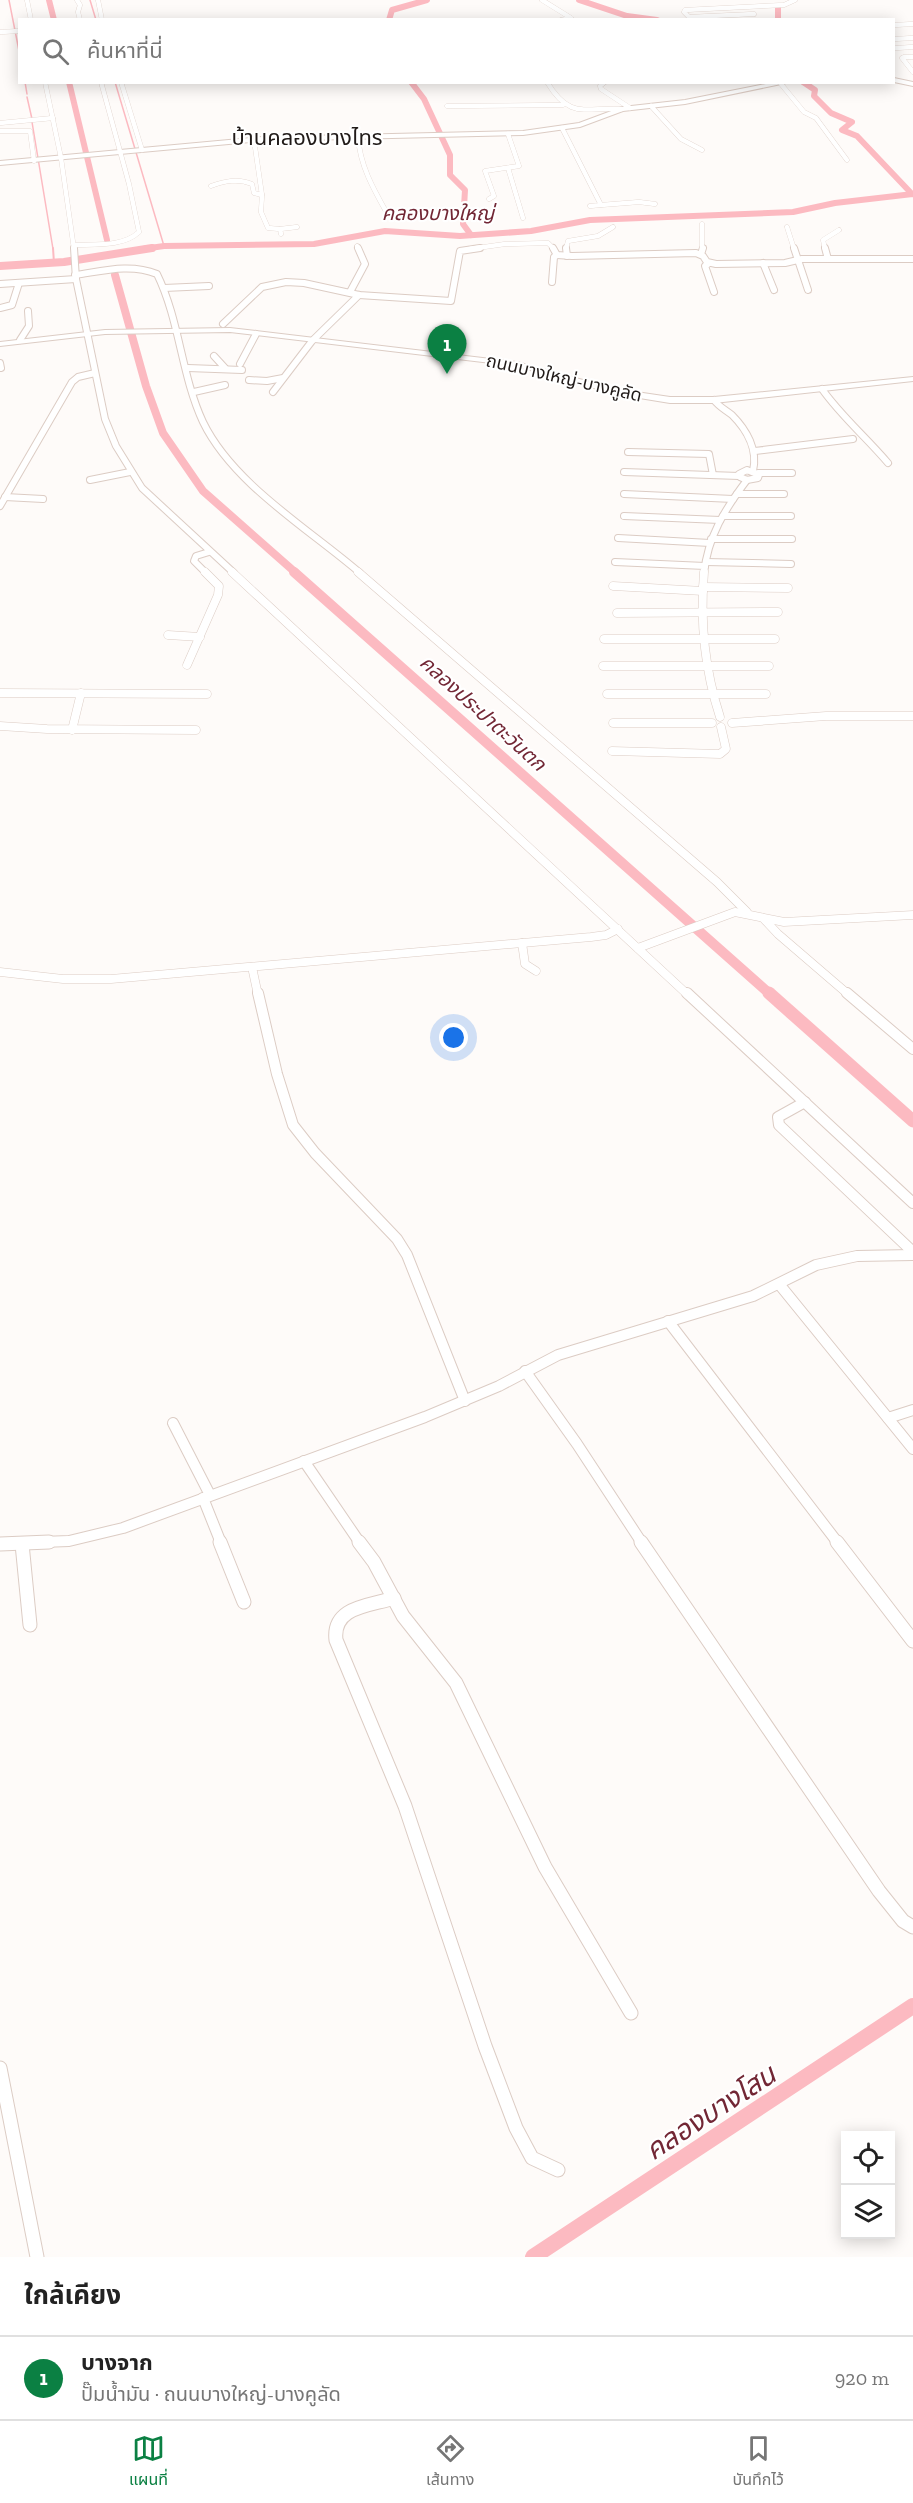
<!DOCTYPE html>
<html lang="th">
<head>
<meta charset="utf-8">
<style>
  body { margin:0; font-family:"Zilla Slab","Noto Sans Thai",serif; background:#f6f6f6; color:#222 }
  .controls { position:absolute; right:18px; bottom:18px; display:grid; overflow:hidden; border-radius:0px; box-shadow:0 3px 15px #0003 }
  .controls button { width:54px; height:54px; display:grid; place-items:center; padding:0; border:0; border-bottom:2px solid #e0e0e0; background:#fff; color:#222; font:30px sans-serif }
  .you { position:absolute; left:454px; top:1038px; width:21px; height:21px; margin:-15px; border:4px solid #fff; border-radius:50%; background:#1a73e8; box-shadow:0 0 0 9px #1a73e833 }
  .badge { display:grid; place-items:center; width:39px; height:39px; border-radius:50%; background:#0b8043; color:#fff; font-size:20px; font-weight:700 }
  .pin { position:absolute; translate:-50% -50px; filter:drop-shadow(0 2px 3px #0008) }
  .pin::after { content:''; position:absolute; top:32px; width:21px; height:18px; background:inherit; clip-path:polygon(0 0,100% 0,50% 100%) }
  .list { margin:0; padding:0; list-style:none }
  h2 { display:flex; justify-content:space-between; align-items:center; height:78px; margin:0; padding:0 24px; font-size:26px }
  h2 small { font-size:20px; font-weight:400; color:#767676 }
  .list li { display:grid; grid-template-columns:39px 1fr auto; gap:18px; align-items:center; box-sizing:border-box; height:84px; padding:0 24px; border-top:2px solid #e0e0e0 }
  .list b { display:block; font-size:22px; white-space:nowrap }
  .list p { margin:0; font-size:20px; white-space:nowrap; color:#767676 }
  .list em { font-size:20px; font-style:normal; color:#767676 }
  .icon { flex:none; width:33px; height:33px; fill:none; stroke:currentColor; stroke-width:2; stroke-linecap:round; stroke-linejoin:round }
  .map { position:relative; flex:none; width:913px; height:2257px; overflow:hidden }
  .search { position:absolute; background:#fff; box-shadow:0 3px 15px #0003; left:18px; right:18px; top:18px; height:66px; display:flex; align-items:center; gap:15px; box-sizing:border-box; padding:0 21px; border-radius:0px; color:#767676; font-size:22px }
  .sheet { height:162px; background:#fff }
  nav { display:flex; justify-content:space-around; align-items:center; box-sizing:border-box; height:84px; border-top:2px solid #e0e0e0; background:#fff; font-size:16px; color:#767676 }
  nav a { display:grid; justify-items:center; gap:3px }
  nav .on { color:#0b8043 }
  .map>svg:first-child { display:block }
  .lines { fill:none; stroke-linecap:round; stroke-linejoin:round }
  .stream-far1 { stroke:#fcbac1; stroke-width:1.5 }
  .stream { stroke:#fcbac1; stroke-width:2 }
  .canal-far4 { stroke:#fcbac1; stroke-width:6 }
  .canal-far3 { stroke:#fcbac1; stroke-width:8 }
  .canal-far2 { stroke:#fcbac1; stroke-width:10 }
  .canal-far1 { stroke:#fcbac1; stroke-width:13 }
  .canal { stroke:#fcbac1; stroke-width:16 }
  .street-far4-casing { stroke:#dcccc4; stroke-width:5 }
  .street-far3-casing { stroke:#dcccc4; stroke-width:8 }
  .street-far2-casing { stroke:#dcccc4; stroke-width:9 }
  .street-far1-casing { stroke:#dcccc4; stroke-width:12 }
  .street-casing { stroke:#dcccc4; stroke-width:15 }
  .secondary-casing { stroke:#dcccc4; stroke-width:2 }
  .street-far4 { stroke:#fff; stroke-width:4.5 }
  .street-far3 { stroke:#fff; stroke-width:6 }
  .street-far2 { stroke:#fff; stroke-width:8 }
  .street-far1 { stroke:#fff; stroke-width:10 }
  .street { stroke:#fff; stroke-width:13 }
  .secondary { fill:#fff; fill-rule:evenodd }
  .labels { text-anchor:middle; stroke-width:4.5; stroke-linejoin:round; paint-order:stroke }
  .far-street-label { font-size:18px; fill:#211b19; stroke:#fff }
  .far-water-label { font-size:20px; font-style:italic; fill:#722735; stroke:#fff }
  .far-quarter-label { font-size:22px; fill:#211b19; stroke:#fff }
  .near-water-label { font-size:28px; font-style:italic; fill:#722735; stroke:#fff }
</style>
</head>
<body>
<div class="map">
<svg width="913" height="2257" viewBox="0 0 913 2257">
  <rect width="100%" height="100%" fill="#fefbf9"/>
  <g class="lines">
    <g class="stream-far1">
      <polyline points="9,0 20,56"/>
      <polyline points="90,0 96,20"/>
      <polyline points="25,82 27,94"/>
      <polyline points="115,82 164,246"/>
      <polyline points="27,97 32,119"/>
      <polyline points="32,122 53,249"/>
    </g>
    <polyline class="stream" points="53,248 54,263"/>
    <g class="canal-far4">
      <polyline points="49,0 54,20"/>
      <polyline points="579,0 627,16 657,20"/>
      <polyline points="778,7 778,20"/>
      <polyline points="389,20 392,10 427,0"/>
      <polyline points="69,82 107,240"/>
      <polyline points="411,82 424,99 450,155 450,175 465,190 463,224 471,235"/>
      <polyline points="803,82 815,90 814,96 831,113 852,122 842,130 857,136 912,194"/>
      <polyline points="143,249 164,246 314,244 385,231 460,236 531,231 590,220 793,212 835,203 913,194"/>
    </g>
    <g class="canal-far3">
      <polyline points="0,266 64,262 152,248"/>
      <polyline points="115,275 146,386 163,433 203,491 296,573"/>
    </g>
    <polyline class="canal-far2" points="294,572 771,995"/>
    <polyline class="canal-far1" points="769,993 913,1121"/>
    <polyline class="canal" points="533,2257 913,2006"/>
    <defs>
      <g id="street-far4">
        <polyline points="27,0 31,20"/>
        <polyline points="77,0 80,5 78,12 80,20"/>
        <polyline points="98,0 102,20"/>
        <polyline points="542,0 571,18 561,20"/>
        <polyline points="689,17 754,14"/>
        <polyline points="692,20 684,12 685,10 784,5 795,0"/>
        <polyline points="894,25 913,24"/>
        <polyline points="0,32 20,31"/>
        <polyline points="894,39 913,38"/>
        <polyline points="896,48 913,47"/>
        <polyline points="904,57 913,57"/>
        <polyline points="902,58 913,72"/>
        <polyline points="45,82 61,158 74,249"/>
        <polyline points="121,82 142,150"/>
        <path d="M547 82C570 120 584 107 622 109"/>
        <polyline points="605,82 600,86 601,89 630,108"/>
        <polyline points="781,84 804,112 816,118 847,160"/>
        <polyline points="447,106 563,105"/>
        <polyline points="651,106 681,139 702,150"/>
        <polyline points="0,123 53,118"/>
        <polyline points="562,128 601,205 590,206"/>
        <polyline points="0,131 30,131 34,161"/>
        <path d="M358 137C360 166 374 190 388 215L398 217"/>
        <polyline points="254,140 262,195 261,212 268,228 280,229 281,234"/>
        <polyline points="508,168 523,218"/>
        <path d="M211 186C225 181 238 178 252 184L254 193 262 195"/>
        <polyline points="489,199 494,196 485,171 519,166 508,134"/>
        <polyline points="601,205 639,202 655,204"/>
        <polyline points="702,224 702,249"/>
        <polyline points="787,227 794,249"/>
        <polyline points="280,229 297,227"/>
        <path d="M74 245C95 244 123 247 139 232L129 184 101 82"/>
        <polyline points="357,246 359,249"/>
        <polyline points="470,249 505,244 548,243 554,249"/>
        <polyline points="566,249 568,241 598,236 613,227"/>
        <polyline points="825,249 823,240 839,230"/>
      </g>
      <g id="street-far3">
        <polyline points="74,248 76,279 105,419 116,446 142,488 234,573"/>
        <polyline points="553,248 557,255 572,256 696,253 703,256 707,262 716,264 785,263 802,259 913,259"/>
        <polyline points="566,248 567,256"/>
        <polyline points="794,248 808,290"/>
        <polyline points="825,248 828,259"/>
        <polyline points="701,254 703,248"/>
        <polyline points="709,263 705,266 714,292"/>
        <polyline points="763,263 774,290"/>
        <path d="M75 275C103 271 130 263 157 274 180 321 181 375 203 422 233 484 309 529 360 573"/>
        <polyline points="552,282 554,257 557,255"/>
        <polyline points="0,284 76,279"/>
        <polyline points="164,288 209,286"/>
        <polyline points="350,292 365,264 358,248"/>
        <polyline points="0,308 12,305 19,283"/>
        <polyline points="223,324 262,287 286,282 304,283 359,295 451,301 460,251 480,248"/>
        <polyline points="20,340 29,326 28,311"/>
        <polyline points="214,356 225,368"/>
        <polyline points="0,363 1,368"/>
        <polyline points="240,364 256,334"/>
        <polyline points="188,368 242,370"/>
        <polyline points="249,380 267,381 283,378"/>
        <path d="M822 389C841 416 866 437 888 463"/>
        <polyline points="194,392 225,385"/>
        <polyline points="273,392 312,341 359,295"/>
        <path d="M714 400C719 407 726 410 732 415 747 430 758 450 753 471"/>
        <polyline points="755,451 853,439"/>
        <polyline points="628,452 709,454 713,475"/>
        <polygon points="747,470 759,475 758,478 747,480 740,477 739,474"/>
        <polyline points="624,472 739,476"/>
        <polyline points="758,473 792,473"/>
        <polyline points="90,480 130,472"/>
        <polyline points="624,494 733,499"/>
        <polyline points="737,494 784,494"/>
        <polyline points="5,497 43,499"/>
        <polyline points="0,506 72,382 78,377 95,373"/>
        <polyline points="624,516 720,520"/>
        <polyline points="723,516 791,516"/>
        <polyline points="618,538 710,543"/>
        <polyline points="711,539 792,539"/>
        <polyline points="615,562 705,566"/>
        <polyline points="706,562 791,564"/>
        <polyline points="206,573 194,561 196,556 209,552"/>
        <path d="M704 573C708 536 725 509 747 480"/>
      </g>
      <g id="street-far2">
        <polyline points="232,572 688,995"/>
        <polyline points="358,572 717,882 747,912"/>
        <path d="M704 572C700 620 705 671 720 717"/>
        <polyline points="613,586 703,591"/>
        <polyline points="703,587 788,588"/>
        <polyline points="617,613 778,612"/>
        <polyline points="168,635 200,637"/>
        <polyline points="604,639 775,639"/>
        <polyline points="187,665 218,595 219,586 205,572"/>
        <polyline points="603,666 769,666"/>
        <polyline points="0,693 207,694"/>
        <polyline points="607,694 766,694"/>
        <polyline points="613,723 712,723"/>
        <polyline points="732,723 826,716 913,716"/>
        <polyline points="0,726 47,729 196,730"/>
        <polyline points="72,730 81,693"/>
        <polyline points="612,751 720,754 726,749 721,727"/>
        <polyline points="763,918 778,934 849,995"/>
        <polyline points="522,943 525,964 536,971"/>
        <polyline points="638,948 735,912 784,922 913,915"/>
        <polyline points="252,967 258,995"/>
        <polyline points="0,972 63,979 111,979 591,937 606,935 618,929"/>
      </g>
      <g id="street-far1">
        <polyline points="258,993 277,1074 293,1125 315,1153 397,1239 407,1255 465,1401"/>
        <polyline points="687,993 913,1203"/>
        <polyline points="847,993 913,1049"/>
        <polyline points="805,1102 778,1117 779,1125 913,1252"/>
        <polyline points="779,1284 913,1449"/>
        <polyline points="668,1321 838,1543"/>
        <polyline points="525,1371 577,1444 642,1543"/>
        <polyline points="888,1418 913,1410"/>
        <polyline points="173,1423 210,1495"/>
        <polyline points="304,1461 360,1543"/>
        <polyline points="203,1498 221,1543"/>
        <polyline points="14,1543 69,1541 123,1528 425,1417 499,1386 558,1355 753,1296 816,1265 857,1256 913,1255"/>
      </g>
      <g id="street">
        <polyline points="220,1542 244,1602"/>
        <polyline points="359,1542 374,1562 403,1616 456,1683 545,1867 631,2013"/>
        <polyline points="641,1542 879,1891 903,1921 913,1927"/>
        <polyline points="837,1542 913,1641"/>
        <polyline points="0,1544 49,1542"/>
        <polyline points="22,1544 30,1625"/>
        <path d="M394 1598C370 1606 332 1606 336 1640L405 1806 485 2046 516 2128 532 2158 558 2170"/>
        <polyline points="0,2068 37,2257"/>
      </g>
      <g id="secondary">
        <polygon points="894,78 913,82 913,86 894,82"/>
        <polygon points="776,82 791,82 685,104 623,111 580,127 523,135 262,141 0,165 0,161 262,137 523,131 579,123 622,107 685,100"/>
        <polygon points="230,328 517,362 616,389 670,397 714,397 913,377 913,381 714,403 670,403 615,394 516,366 230,332 105,334 0,346 0,342 105,330"/>
      </g>
    </defs>
    <use href="#street-far4" class="street-far4-casing"/>
    <use href="#street-far3" class="street-far3-casing"/>
    <use href="#street-far2" class="street-far2-casing"/>
    <use href="#street-far1" class="street-far1-casing"/>
    <use href="#street" class="street-casing"/>
    <use href="#secondary" class="secondary-casing"/>
    <use href="#street-far4" class="street-far4"/>
    <use href="#street-far3" class="street-far3"/>
    <use href="#street-far2" class="street-far2"/>
    <use href="#street-far1" class="street-far1"/>
    <use href="#street" class="street"/>
    <use href="#secondary" class="secondary"/>
  </g>
  <g class="labels">
    <g class="far-street-label">
      <text transform="translate(564 378) rotate(13)" y="6">ถนนบางใหญ่-บางคูลัด</text>
    </g>
    <g class="far-water-label">
      <text x="438" y="220">คลองบางใหญ่</text>
      <text transform="translate(483 713) rotate(42)" y="7">คลองประปาตะวันตก</text>
    </g>
    <g class="far-quarter-label">
      <text x="307" y="145">บ้านคลองบางไทร</text>
    </g>
    <g class="near-water-label">
      <text transform="translate(710 2112) rotate(-33)" y="10">คลองบางโสน</text>
    </g>
  </g>
</svg>
<div class="controls">
<button><svg class="icon" aria-label="locate" viewBox="0 0 24 24"><circle cx="12" cy="12" r="6"/><path d="M12 2v4M12 18v4M2 12h4M18 12h4"/></svg></button>
<button><svg class="icon" aria-label="layers" viewBox="0 0 24 24"><path d="M12 4l9 5-9 5-9-5zM3 14l9 5 9-5"/></svg></button>
</div>
<div class="you"></div>
<div class="pin badge" style="left:447px;top:374px">1</div>
<div class="search"><svg class="icon" aria-label="search" viewBox="0 0 24 24"><circle cx="10" cy="10" r="6"/><path d="M15 15l6 6"/></svg>ค้นหาที่นี่</div>
</div>
<section class="sheet">
<h2>ใกล้เคียง<small></small></h2>
<ul class="list">
<li><span class="badge">1</span><div><b>บางจาก</b><p>ปั๊มน้ำมัน · ถนนบางใหญ่-บางคูลัด</p></div><em>920 m</em></li>
</ul>
</section>
<nav>
<a class="on"><svg class="icon" aria-label="map" viewBox="0 0 24 24"><path d="M3 6l6-2 6 2 6-2v14l-6 2-6-2-6 2zM9 4v14M15 6v14"/></svg>แผนที่</a>
<a><svg class="icon" aria-label="directions" viewBox="0 0 24 24"><path d="M12 3l9 9-9 9-9-9zM9 14v-3h6M13 9l2 2-2 2"/></svg>เส้นทาง</a>
<a><svg class="icon" aria-label="saved" viewBox="0 0 24 24"><path d="M7 4h10v16l-5-4-5 4z"/></svg>บันทึกไว้</a>
</nav>
</body>
</html>
